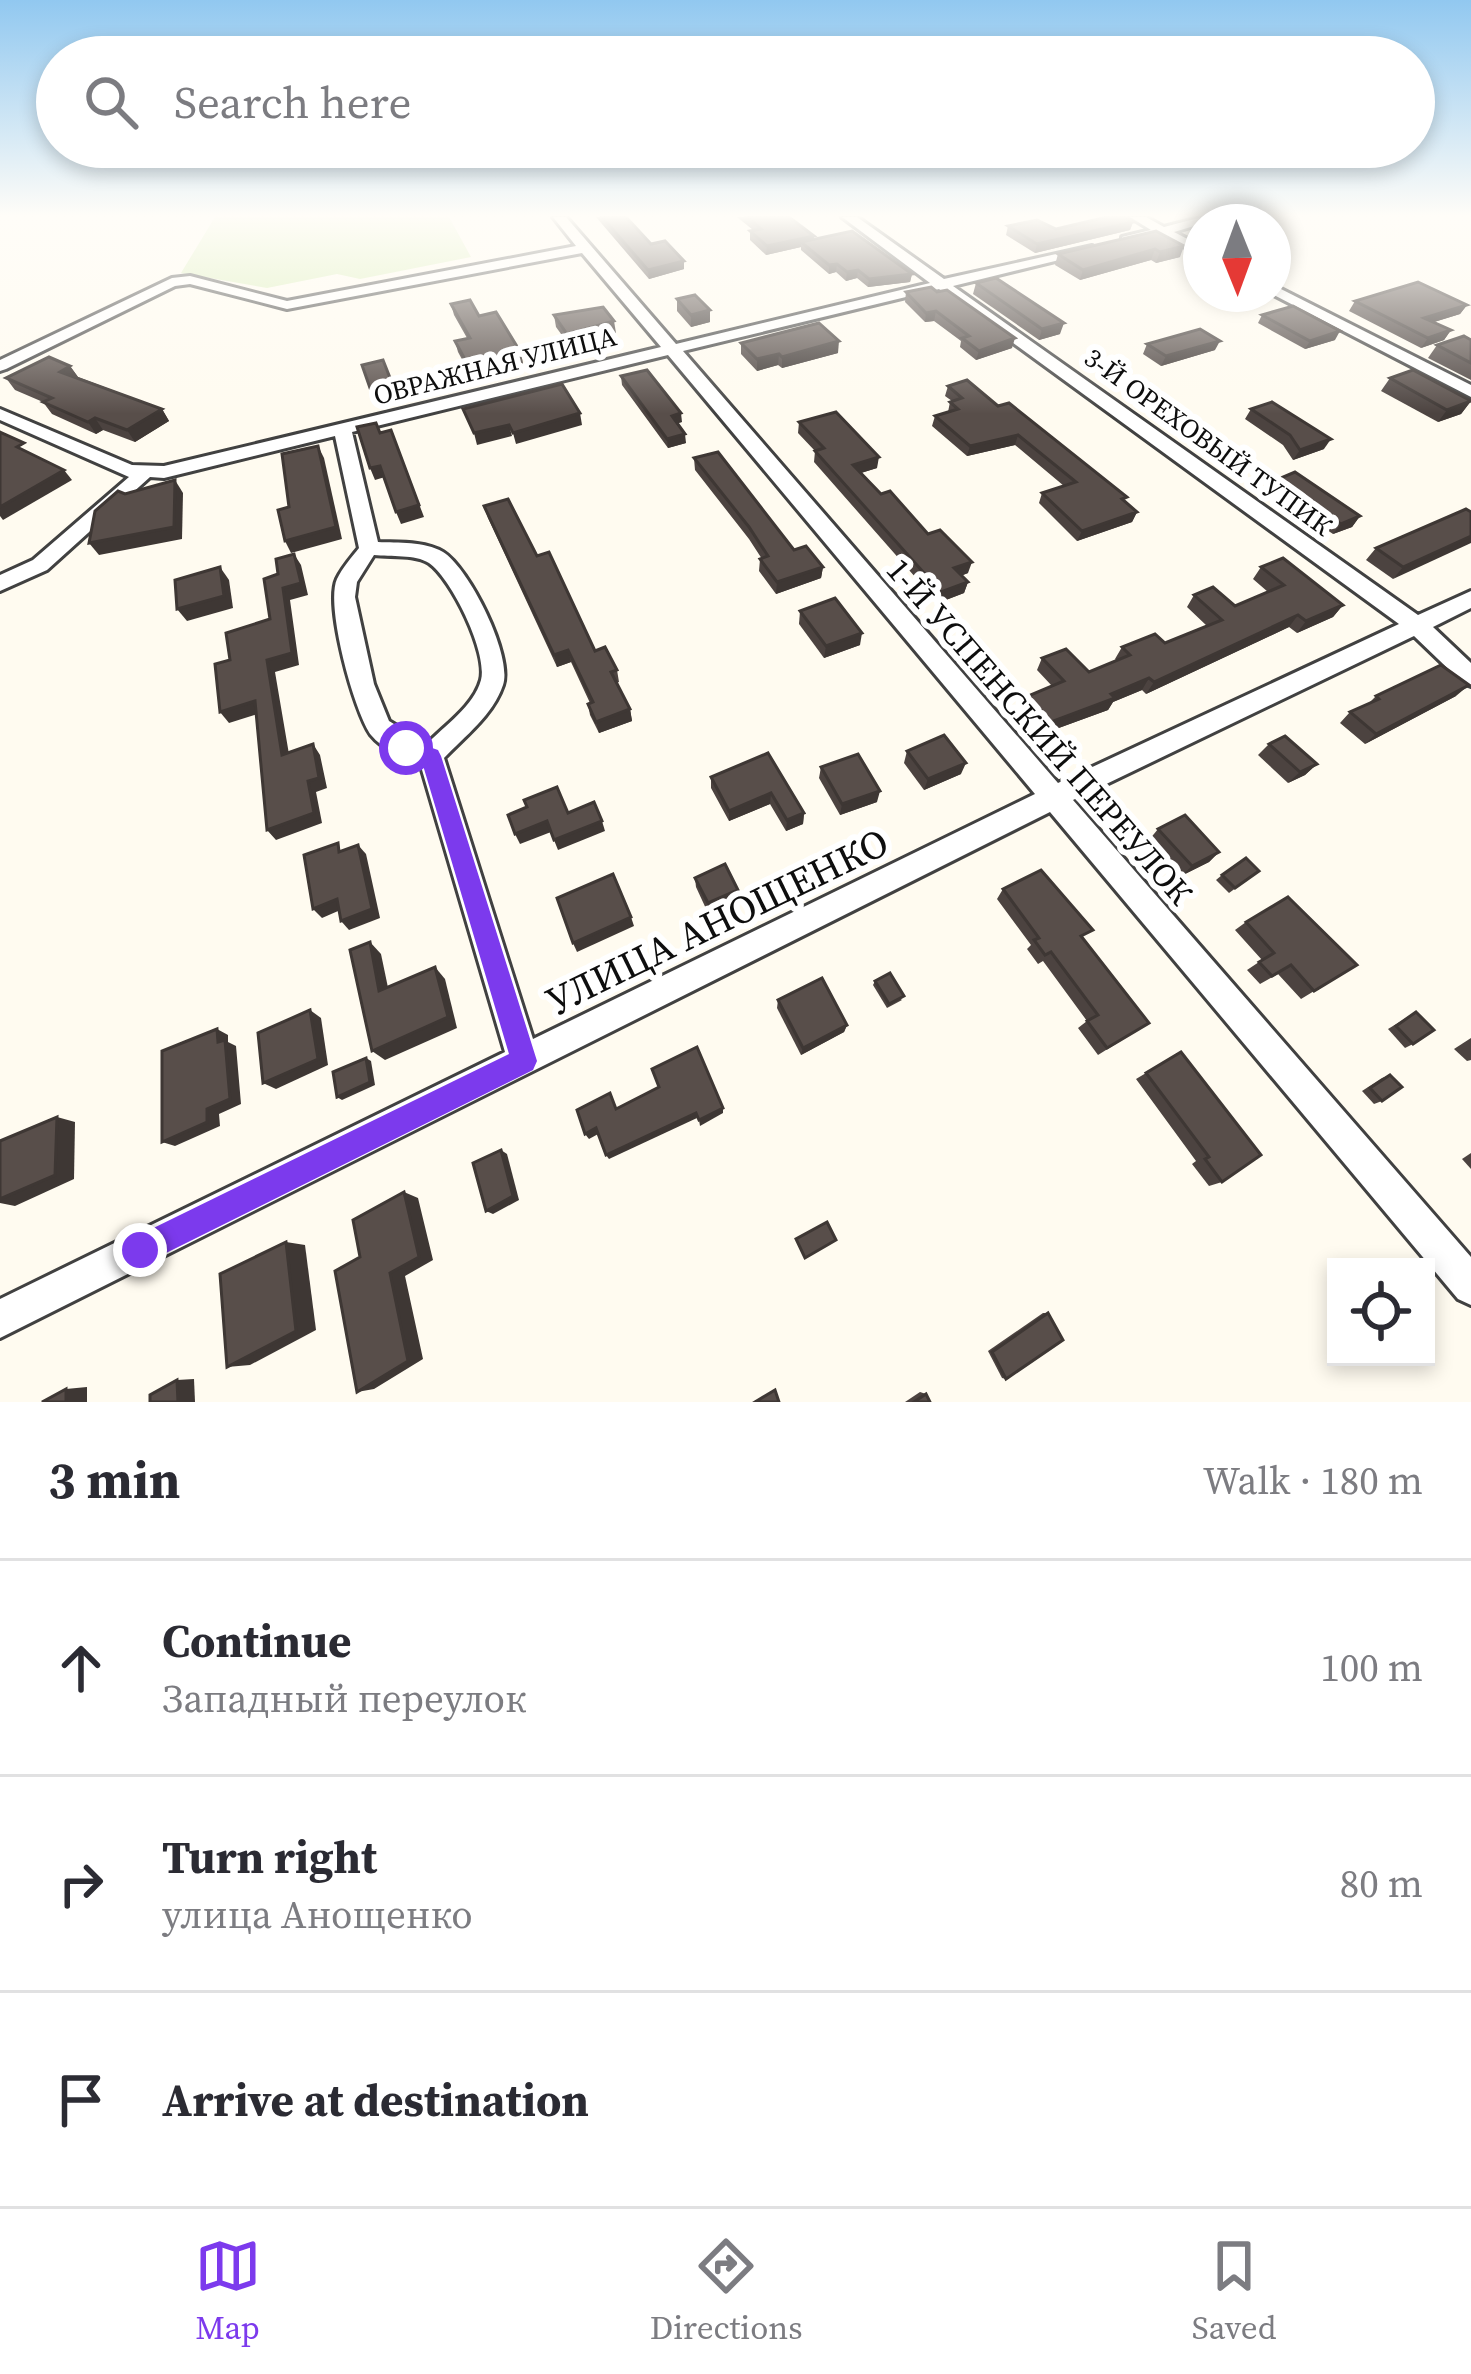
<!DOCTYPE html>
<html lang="en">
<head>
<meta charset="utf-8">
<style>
  body { margin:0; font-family:"Source Serif 4",serif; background:#f2f2f3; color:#2b2b33 }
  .controls { position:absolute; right:36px; bottom:36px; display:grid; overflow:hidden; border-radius:0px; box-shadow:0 6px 18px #0003 }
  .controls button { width:108px; height:108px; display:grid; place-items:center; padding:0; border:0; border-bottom:3px solid #e1e1e2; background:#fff; color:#2b2b33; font:60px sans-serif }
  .compass { position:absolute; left:1183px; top:204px; width:108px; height:108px; border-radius:50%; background:#fff; box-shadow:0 6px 18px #0003; rotate:179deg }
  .stop { position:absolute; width:36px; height:36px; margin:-27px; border:9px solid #7c3aed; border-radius:50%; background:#fff }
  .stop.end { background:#7c3aed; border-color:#fff; box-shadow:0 3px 12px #0008 }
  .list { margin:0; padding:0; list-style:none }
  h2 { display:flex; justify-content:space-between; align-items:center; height:156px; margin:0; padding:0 48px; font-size:51px }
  h2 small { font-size:39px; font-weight:400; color:#7c7c81 }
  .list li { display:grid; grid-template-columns:78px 1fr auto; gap:36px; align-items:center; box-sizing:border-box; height:216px; padding:0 48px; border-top:3px solid #e1e1e2 }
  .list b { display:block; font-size:45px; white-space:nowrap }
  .list p { margin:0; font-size:39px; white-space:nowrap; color:#7c7c81 }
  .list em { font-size:39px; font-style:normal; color:#7c7c81 }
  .icon { flex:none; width:66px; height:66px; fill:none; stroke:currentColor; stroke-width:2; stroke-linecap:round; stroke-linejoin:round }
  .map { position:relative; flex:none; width:1471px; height:1402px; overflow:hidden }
  .search { position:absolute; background:#fff; box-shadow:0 6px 18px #0003; left:36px; right:36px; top:36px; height:132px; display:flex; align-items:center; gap:30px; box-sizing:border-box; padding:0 42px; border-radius:66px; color:#7c7c81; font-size:45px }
  .sheet { height:804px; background:#fff }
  nav { display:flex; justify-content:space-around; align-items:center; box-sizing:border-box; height:168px; border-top:3px solid #e1e1e2; background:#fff; font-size:33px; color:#7c7c81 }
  nav a { display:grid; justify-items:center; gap:6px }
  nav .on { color:#7c3aed }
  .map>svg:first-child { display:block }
  .green { fill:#d8edb6 }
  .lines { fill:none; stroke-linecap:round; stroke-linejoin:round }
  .minor-casing { stroke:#414141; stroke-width:6 }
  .minor { fill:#fff; fill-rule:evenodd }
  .wall { fill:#4c4340 }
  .shaded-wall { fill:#3e3734 }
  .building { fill:#584e4a; stroke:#3e3734; stroke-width:3 }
  .route { fill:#7c3aed }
  .labels { text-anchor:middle; stroke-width:12; stroke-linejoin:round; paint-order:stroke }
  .far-street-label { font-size:27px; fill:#0e0e0e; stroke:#fff }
  .street-label { font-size:33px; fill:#0e0e0e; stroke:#fff }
  .near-street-label { font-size:39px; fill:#0e0e0e; stroke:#fff }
</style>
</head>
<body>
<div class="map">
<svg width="1471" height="1402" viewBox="0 0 1471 1402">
  <rect width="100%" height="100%" fill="#fffbf0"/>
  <polygon class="green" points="215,217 449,217 471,257 360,279 337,274 267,288 181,273"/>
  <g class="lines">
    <defs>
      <g id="minor">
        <path d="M553 217H566L676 344 930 283 842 217H857L944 279 1092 246V252L953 286 1418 615 1471 591V608L1433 627 1471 663V686L1463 683 1414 636 1073 800 1471 1257V1305L1458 1299 1050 812 0 1338V1299L505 1052 420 763C403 757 383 750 371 735 354 711 325 605 337 579 342 568 352 557 359 548L335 436 164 478 150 477 47 570 0 591V575L33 560 129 477 0 420V409L132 465 164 466 661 347 582 253 287 309 190 284 175 286 6 369 0 371V360L172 278 190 276 287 301 576 246ZM939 289 1399 624 1058 783 683 351ZM668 355 1035 794 533 1039 444 758C465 736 493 715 503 685 513 656 469 568 443 552 424 541 398 543 378 542L352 432ZM374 555C391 557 415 554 429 563 452 579 488 653 481 680 474 706 444 726 427 744L389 721 374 684 355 597 357 582Z"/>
        <polygon points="1130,217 1146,217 1164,227 1202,217 1224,217 1174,232 1201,246 1201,255 1161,235 1122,243 1122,237 1151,230"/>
        <polygon points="1273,285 1471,385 1471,397 1272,294"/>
      </g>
    </defs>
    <use href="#minor" class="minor-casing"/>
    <use href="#minor" class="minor"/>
  </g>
  <g class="wall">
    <polygon points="596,217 626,217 651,244 684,261 684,269 649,279"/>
    <polygon points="737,217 789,217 814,236 814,239 912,274 910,282 868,287 857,278 846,281 836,272 829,274 801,250 801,247 766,255 750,240 750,231 753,230"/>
    <polygon points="1133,222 1130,230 1035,253 1006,235 1008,226 1056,229"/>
    <polygon points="1156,231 1180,257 1156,263 1151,260 1080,280 1055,265 1058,254"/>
    <polygon points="976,283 1060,334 1039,340 973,294"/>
    <polygon points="906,292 1012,348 976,360 960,347 961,341 934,321 925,322 905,302"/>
    <polygon points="677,299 710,310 710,322 691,327 677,311"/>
    <polygon points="1355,301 1467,305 1460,314 1434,322 1451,330 1444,340 1421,348 1349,311"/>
    <polygon points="451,304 479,316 521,353 523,364 471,376 458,352 455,341 467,338 454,315"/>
    <polygon points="554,315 616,333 569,345 556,327"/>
    <polygon points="1262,315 1335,340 1305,349 1258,323"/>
    <polygon points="1471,340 1471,380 1428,358 1437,345"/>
    <polygon points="741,343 838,353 782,368 778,365 757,371 741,354"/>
    <polygon points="1147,344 1215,350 1161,366 1143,354"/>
    <polygon points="70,366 78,377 162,409 169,421 135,442 103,430 96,434 52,414 43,402 15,390 6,378"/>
    <polygon points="621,376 682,422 677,423 686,443 668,448 622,385"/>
    <polygon points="1390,378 1471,401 1461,414 1438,422 1381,391"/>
    <polygon points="948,386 998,406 1137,512 1132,522 1077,541 1039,503 1042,493 1064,486 1015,445 967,456 932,426 935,416 948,412 950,402 952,401 945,396"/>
    <polygon points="1251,409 1324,449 1293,460 1283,445 1245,419"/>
    <polygon points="799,422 877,468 861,473 881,494 928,534 968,573 961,576 968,582 964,593 938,603 814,462 815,451 798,433"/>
    <polygon points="694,458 794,550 823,567 821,578 776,594 759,571 760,559 762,559 749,539 695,470"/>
    <polygon points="1276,480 1360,516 1352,527 1333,534 1269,490"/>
    <polygon points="484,506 537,556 595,651 617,670 619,682 616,683 630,709 632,721 599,733 590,715 588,704 590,703 571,662 557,667 488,518"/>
    <polygon points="1471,512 1393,579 1366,560 1376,548"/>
    <polygon points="1261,567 1343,605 1333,617 1297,633 1289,627 1146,694 1142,690 1113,702 1108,710 1045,733 1023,708 1028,696 1052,686 1037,670 1042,658 1089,672 1116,660 1115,659 1122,647 1165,643 1207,626 1187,607 1194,595 1235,606 1268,592 1253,579"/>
    <polygon points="800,611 860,645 824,658 799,624"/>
    <polygon points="1376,696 1456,696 1365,744 1340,723 1350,712 1367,705"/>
    <polygon points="1269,744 1317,764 1305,775 1288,783 1258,755"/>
    <polygon points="907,751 961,774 924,790 904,763"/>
    <polygon points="768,753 804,813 803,824 786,831 770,804 729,821 711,788 711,777"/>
    <polygon points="821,767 877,802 840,815 819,778"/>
    <polygon points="1158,829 1219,852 1209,862 1181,876 1149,840"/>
    <polygon points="1259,871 1229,893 1216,880 1222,875"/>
    <polygon points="695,878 738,899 708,913 696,887"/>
    <polygon points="1003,889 1084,939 1149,1023 1098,1055 1078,1028 1087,1021 1043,961 1038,964 1027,949 1031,945 997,899"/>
    <polygon points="1246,922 1357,965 1301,999 1278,974 1260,984 1247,970 1262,960 1235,930"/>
    <polygon points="875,981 902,1000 887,1008 873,985"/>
    <polygon points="778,1000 847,1025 844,1032 801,1055 777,1008"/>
    <polygon points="1416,1012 1413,1044 1405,1048 1388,1029"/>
    <polygon points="1471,1038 1471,1060 1467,1061 1454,1049"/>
    <polygon points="1181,1052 1222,1182 1209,1186 1192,1164 1196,1161 1136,1079"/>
    <polygon points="1390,1075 1382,1101 1374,1104 1362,1091 1382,1078"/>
    <polygon points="1471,1153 1471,1169 1462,1159"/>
    <polygon points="1043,1313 1048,1313 1006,1379 1002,1378 988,1351"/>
    <polygon points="920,1392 926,1394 930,1402 905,1402"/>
  </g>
  <g class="shaded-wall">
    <polygon points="1133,222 1130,230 1035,253 1037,244"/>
    <polygon points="814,236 813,244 801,242 801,247 766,255 767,246"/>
    <polygon points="1184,246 1180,257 1156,263 1160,252"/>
    <polygon points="1155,249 1151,260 1080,280 1083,270"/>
    <polygon points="684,261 684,269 649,279 648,270"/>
    <polygon points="837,264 836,272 829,274 829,265"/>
    <polygon points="858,270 857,278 846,281 847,272"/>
    <polygon points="912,274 910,282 868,287 869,279"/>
    <polygon points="1467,305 1460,314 1418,327 1424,318"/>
    <polygon points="710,310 710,322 691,327 691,315"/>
    <polygon points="936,311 934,321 925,322 926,313"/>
    <polygon points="614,321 616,333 569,345 567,334"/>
    <polygon points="1064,323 1060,334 1039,340 1042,329"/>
    <polygon points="1451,330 1444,340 1421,348 1428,338"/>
    <polygon points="1340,331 1335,340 1305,349 1310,341"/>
    <polygon points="1015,338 1012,348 976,360 979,351"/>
    <polygon points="839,341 838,353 782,368 782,357"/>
    <polygon points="1220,341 1215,350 1161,366 1166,356"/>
    <polygon points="521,353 523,364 471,376 468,365"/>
    <polygon points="779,354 778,365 757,371 757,359"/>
    <polygon points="70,366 78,377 60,372"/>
    <polygon points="392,383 396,394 374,399 370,388"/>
    <polygon points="1471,401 1461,414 1438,422 1447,410"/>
    <polygon points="162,409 169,421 135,442 127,430"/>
    <polygon points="580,413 582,425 516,444 513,433"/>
    <polygon points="681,413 682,422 672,425 672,416"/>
    <polygon points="95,418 103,430 96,434 88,422"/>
    <polygon points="509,425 512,436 477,445 474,433"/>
    <polygon points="391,430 424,517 401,524 396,512"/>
    <polygon points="685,434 686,443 668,448 667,439"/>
    <polygon points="1018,435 1015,445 967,456 970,446"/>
    <polygon points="1331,439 1324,449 1293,460 1300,450"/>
    <polygon points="318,446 324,458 342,539 291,553 285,541"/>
    <polygon points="879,457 877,468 851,476 853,465"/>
    <polygon points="380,466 385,477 375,480 370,468"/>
    <polygon points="64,470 72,480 3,520 0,516 0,507"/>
    <polygon points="175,480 183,493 182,539 99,555 89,543"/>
    <polygon points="1137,512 1132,522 1077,541 1082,531"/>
    <polygon points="1360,516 1352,527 1333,534 1341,524"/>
    <polygon points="1471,536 1471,543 1393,579 1403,567"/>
    <polygon points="294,554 301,565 308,595 290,600 299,665 275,672 291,766 282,755 267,660 283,588"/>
    <polygon points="972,562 968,573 951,579 954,568"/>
    <polygon points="220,567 229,580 233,608 187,621 177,609"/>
    <polygon points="823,567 821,578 776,594 777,582"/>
    <polygon points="968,582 964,593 938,603 941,592"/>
    <polygon points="1343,605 1333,617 1297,633 1306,621"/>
    <polygon points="1298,615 1289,627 1146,694 1154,682"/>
    <polygon points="862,633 860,645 824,658 826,646"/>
    <polygon points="568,650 571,662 557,667 554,655"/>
    <polygon points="1149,678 1142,690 1113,702 1108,710 1045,733 1051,722"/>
    <polygon points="1469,685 1456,696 1365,744 1376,734"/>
    <polygon points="255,701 264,712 229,723 220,712"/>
    <polygon points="630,709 632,721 599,733 596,722"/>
    <polygon points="313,744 320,755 327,788 316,792 322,823 276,840 267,830 308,781"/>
    <polygon points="966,763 961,774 924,790 928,779"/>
    <polygon points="1317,764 1305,775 1288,783 1300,772"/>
    <polygon points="880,791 877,802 840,815 842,804"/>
    <polygon points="771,793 770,804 729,821 729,811"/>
    <polygon points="804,813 803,824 786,831 787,820"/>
    <polygon points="547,821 551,832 520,844 515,834"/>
    <polygon points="602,821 605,831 558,850 554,840"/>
    <polygon points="358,845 366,854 380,918 349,930 341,921"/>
    <polygon points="1219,852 1209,862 1181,876 1192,866"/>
    <polygon points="738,890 738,899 708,913 708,903"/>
    <polygon points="337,899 345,908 322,918 313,909"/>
    <polygon points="631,917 634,926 577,952 573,943"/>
    <polygon points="370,942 381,954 391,1002 379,991"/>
    <polygon points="435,967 445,979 457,1028 385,1060 372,1051"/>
    <polygon points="310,1010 321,1018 328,1065 276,1089 263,1083"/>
    <polygon points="847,1025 844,1032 801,1055 803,1048"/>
    <polygon points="217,1029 228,1035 228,1042 236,1046 241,1104 219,1114 220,1126 175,1146 162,1142 218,1042"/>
    <polygon points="366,1058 371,1061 375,1085 342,1100 337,1097"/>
    <polygon points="723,1108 723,1113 700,1126 699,1120"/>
    <polygon points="696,1113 697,1118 609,1159 606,1155"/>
    <polygon points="57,1117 75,1122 74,1179 15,1206 0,1203 0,1199"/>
    <polygon points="596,1128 600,1133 589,1139 585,1134"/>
    <polygon points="501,1150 507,1154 519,1200 493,1214 486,1211"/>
    <polygon points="404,1192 418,1198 433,1260 405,1276 423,1359 374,1389 357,1392"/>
    <polygon points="286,1242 305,1245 316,1330 250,1365 227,1367"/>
    <polygon points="194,1379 195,1402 178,1402 177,1380"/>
    <polygon points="87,1387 87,1402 66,1402 66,1389"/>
  </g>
  <g class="building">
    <polygon points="602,217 626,217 651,244 665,241 684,261 648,270"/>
    <polygon points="747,217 789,217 814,236 767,246 750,231 761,229"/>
    <polygon points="1107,217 1125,217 1133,222 1037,244 1008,226 1037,220 1056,229"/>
    <polygon points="852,231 912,274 869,279 858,270 847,272 837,264 829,265 801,242"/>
    <polygon points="1156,231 1184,246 1160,252 1155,249 1083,270 1058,254"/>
    <polygon points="996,278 1064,323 1042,329 976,283"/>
    <polygon points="1418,282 1467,305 1424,318 1451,330 1428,338 1355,301"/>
    <polygon points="931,287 937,292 947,290 1015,338 979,351 962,338 969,336 936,311 926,313 906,292"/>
    <polygon points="695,295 710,310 691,315 677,299"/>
    <polygon points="470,300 479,316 496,312 521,353 468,365 455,341 470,338 451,304"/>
    <polygon points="1293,306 1340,331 1310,341 1262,315"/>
    <polygon points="603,307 614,321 567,334 554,315"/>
    <polygon points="819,323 839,341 782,357 779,354 757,359 741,343"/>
    <polygon points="1200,329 1220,341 1166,356 1147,344"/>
    <polygon points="1464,336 1471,340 1471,363 1437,345"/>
    <polygon points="49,357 70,366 60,372 162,409 127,430 95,418 88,422 43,402 52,398 6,378"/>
    <polygon points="383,360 392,383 370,388 362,365"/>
    <polygon points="647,370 681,413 672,416 685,434 667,439 621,376"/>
    <polygon points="1413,370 1471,401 1447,410 1390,378"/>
    <polygon points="967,380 998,406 1009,403 1127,497 1122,499 1137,512 1082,531 1042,493 1076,482 1018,435 970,446 935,416 958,409 950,402 962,398 948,386"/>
    <polygon points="562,384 580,413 513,433 509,425 474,433 463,409"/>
    <polygon points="1272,402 1331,439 1300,450 1290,435 1251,409"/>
    <polygon points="836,412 879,457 853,465 881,494 890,491 928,534 940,530 972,562 954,568 968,582 941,592 815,451 824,448 799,422"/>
    <polygon points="376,423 380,433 391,430 419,505 396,512 380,466 370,468 357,427"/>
    <polygon points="0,432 24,443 17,447 64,470 0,507"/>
    <polygon points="318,446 336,527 285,541 278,510 289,507 282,454"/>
    <polygon points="718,452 794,550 806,546 823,567 777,582 760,559 768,556 749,527 694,458"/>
    <polygon points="1295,472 1360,516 1341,524 1276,480"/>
    <polygon points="175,480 174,527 89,543 95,511 118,491 125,494"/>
    <polygon points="508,499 537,556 549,552 595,651 605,647 617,670 611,672 630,709 596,722 588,704 593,702 568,650 554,655 484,506"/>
    <polygon points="1466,509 1471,512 1471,536 1403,567 1376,548"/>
    <polygon points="294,554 301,583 283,588 292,653 267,660 282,755 313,744 319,778 308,781 314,813 267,830 255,701 220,712 215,664 230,660 226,633 270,619 264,579 278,574 276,559"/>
    <polygon points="1283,558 1343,605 1306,621 1298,615 1154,682 1149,678 1111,694 1115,698 1051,722 1028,696 1064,681 1042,658 1066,649 1089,672 1130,655 1122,647 1155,634 1165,643 1222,620 1194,595 1213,587 1235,606 1284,585 1261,567"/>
    <polygon points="220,567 224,596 177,609 175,580"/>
    <polygon points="835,598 862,633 826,646 800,611"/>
    <polygon points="1441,665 1469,685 1376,734 1350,712 1379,699 1376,696"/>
    <polygon points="944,735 966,763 928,779 907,751"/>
    <polygon points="1285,736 1317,764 1300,772 1269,744"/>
    <polygon points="768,753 804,813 787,820 771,793 729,811 711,777"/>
    <polygon points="858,754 880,791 842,804 821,767"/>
    <polygon points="557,787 568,813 594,802 602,821 554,840 547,821 515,834 508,815 527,807 524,800"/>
    <polygon points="1185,815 1219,852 1192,866 1158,829"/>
    <polygon points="338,843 339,852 358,845 372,909 341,921 337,899 313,909 304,855"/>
    <polygon points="1246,858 1259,871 1235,888 1222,875"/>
    <polygon points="725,864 738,890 708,903 695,878"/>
    <polygon points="1041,870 1093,930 1081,936 1149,1023 1107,1048 1087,1021 1098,1015 1051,952 1045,955 1034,940 1039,938 1003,889"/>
    <polygon points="613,874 631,917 573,943 557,898"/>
    <polygon points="1288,897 1357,965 1314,991 1291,965 1272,976 1259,962 1274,953 1246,922"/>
    <polygon points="370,942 379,991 435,967 448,1017 372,1051 350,950"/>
    <polygon points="890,973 904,996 889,1004 875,981"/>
    <polygon points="822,978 847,1025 803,1048 778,1000"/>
    <polygon points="310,1010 318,1059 263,1083 258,1033"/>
    <polygon points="1416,1012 1434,1030 1413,1044 1396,1026"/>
    <polygon points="217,1029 218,1042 225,1040 230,1099 207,1109 207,1122 162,1142 162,1051"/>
    <polygon points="697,1047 723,1108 699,1120 696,1113 606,1155 596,1128 585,1134 577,1110 610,1093 616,1109 659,1087 652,1069"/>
    <polygon points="1181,1052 1261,1155 1222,1182 1205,1159 1209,1157 1146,1073"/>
    <polygon points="366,1058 370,1082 337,1097 333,1072"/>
    <polygon points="1390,1075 1402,1087 1382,1101 1370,1088"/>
    <polygon points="57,1117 55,1175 0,1199 0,1141"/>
    <polygon points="501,1150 513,1196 486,1211 473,1163"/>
    <polygon points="404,1192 419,1257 390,1273 408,1361 357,1392 335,1271 360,1257 353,1220"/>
    <polygon points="827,1222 836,1240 805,1258 796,1239"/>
    <polygon points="286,1242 296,1331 227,1367 220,1274"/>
    <polygon points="1048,1313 1063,1340 1006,1379 992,1352"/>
    <polygon points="177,1380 178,1402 150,1402 150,1395"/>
    <polygon points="66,1389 66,1402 42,1402"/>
    <polygon points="775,1390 779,1402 755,1402"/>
    <polygon points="926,1394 930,1402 914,1402"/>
  </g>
  <linearGradient id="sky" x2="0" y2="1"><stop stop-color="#91c8f0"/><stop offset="0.52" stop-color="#fffdf8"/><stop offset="1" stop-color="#fffdf8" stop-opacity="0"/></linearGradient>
  <rect width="1471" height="414" fill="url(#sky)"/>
  <polygon class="route" points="406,739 438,750 441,756 537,1061 533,1070 150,1261 140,1265 129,1261 125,1250 129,1240 509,1054 422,762 398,754 395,748"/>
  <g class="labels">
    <g class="far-street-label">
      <text transform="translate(495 366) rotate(-14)" y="9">ОВРАЖНАЯ УЛИЦА</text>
      <text transform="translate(1208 442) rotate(36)" y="9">3-Й ОРЕХОВЫЙ ТУПИК</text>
    </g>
    <g class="street-label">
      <text transform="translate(1040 731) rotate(49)" y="12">1-Й УСПЕНСКИЙ ПЕРЕУЛОК</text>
    </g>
    <g class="near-street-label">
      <text transform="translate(717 921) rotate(-26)" y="14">УЛИЦА АНОЩЕНКО</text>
    </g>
  </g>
</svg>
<div class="controls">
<button><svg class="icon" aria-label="locate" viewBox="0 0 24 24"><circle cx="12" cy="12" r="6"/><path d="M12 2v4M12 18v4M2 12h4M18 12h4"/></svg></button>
</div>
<svg class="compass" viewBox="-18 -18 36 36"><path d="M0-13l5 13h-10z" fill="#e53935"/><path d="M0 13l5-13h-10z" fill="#7c7c81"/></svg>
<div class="stop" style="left:406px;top:748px"></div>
<div class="stop end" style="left:140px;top:1250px"></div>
<div class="search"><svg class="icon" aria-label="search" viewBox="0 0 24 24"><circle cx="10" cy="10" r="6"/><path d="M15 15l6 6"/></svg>Search here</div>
</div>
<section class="sheet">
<h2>3 min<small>Walk · 180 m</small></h2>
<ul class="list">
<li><svg class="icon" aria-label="ahead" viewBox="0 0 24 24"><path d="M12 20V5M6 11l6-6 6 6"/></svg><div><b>Continue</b><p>Западный переулок</p></div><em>100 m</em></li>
<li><svg class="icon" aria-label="right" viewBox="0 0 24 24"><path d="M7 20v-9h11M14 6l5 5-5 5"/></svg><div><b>Turn right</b><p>улица Анощенко</p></div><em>80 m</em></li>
<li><svg class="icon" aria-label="arrive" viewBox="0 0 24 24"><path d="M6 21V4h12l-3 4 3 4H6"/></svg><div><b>Arrive at destination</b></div></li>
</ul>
</section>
<nav>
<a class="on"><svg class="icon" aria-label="map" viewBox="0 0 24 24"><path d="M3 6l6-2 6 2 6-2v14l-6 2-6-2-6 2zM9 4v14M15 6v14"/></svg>Map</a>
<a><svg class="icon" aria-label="directions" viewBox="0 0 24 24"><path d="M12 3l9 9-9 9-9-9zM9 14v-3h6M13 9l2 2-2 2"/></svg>Directions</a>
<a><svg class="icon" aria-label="saved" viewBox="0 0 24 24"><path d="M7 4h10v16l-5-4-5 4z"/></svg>Saved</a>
</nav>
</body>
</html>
